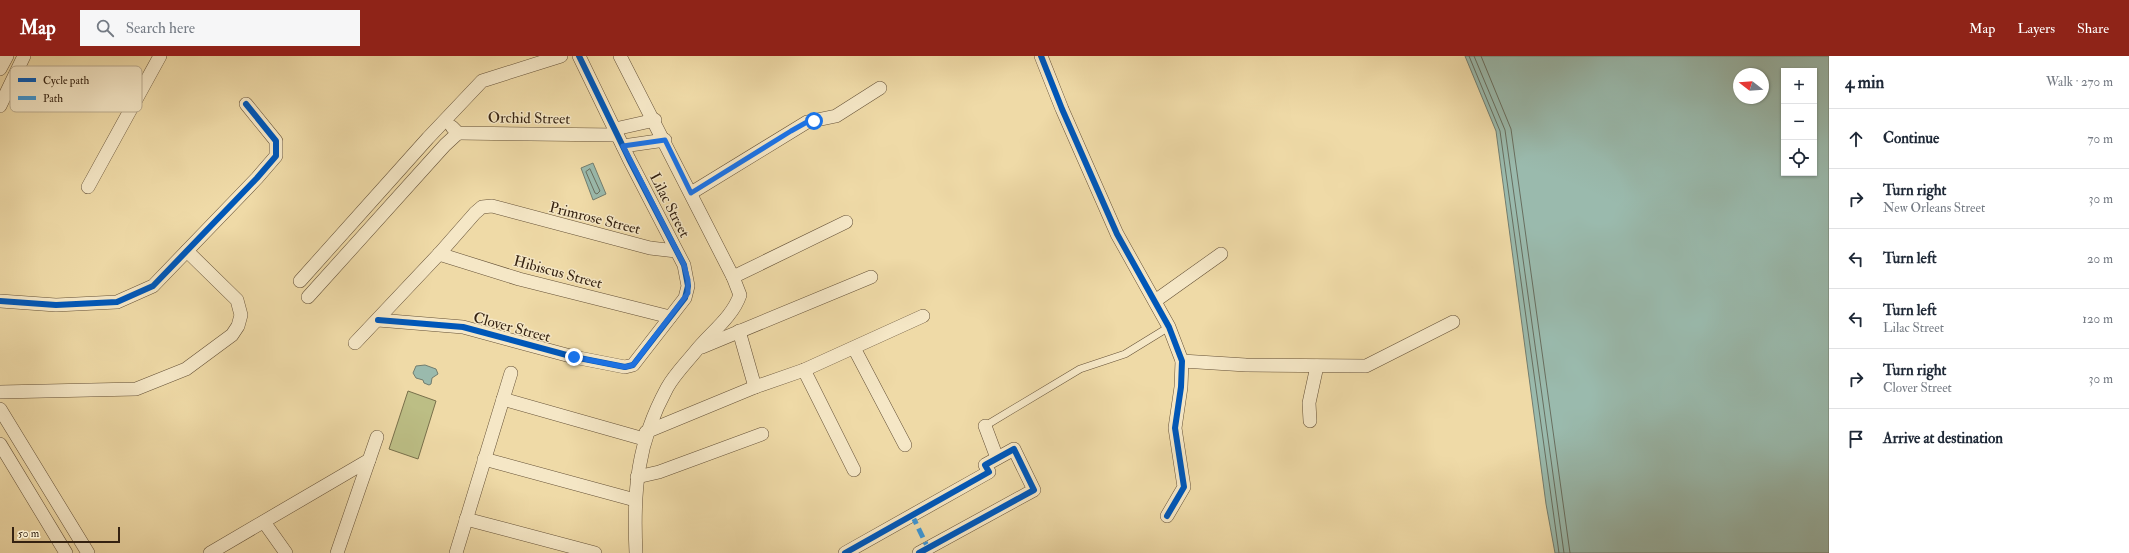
<!DOCTYPE html>
<html lang="en">
<head>
<meta charset="utf-8">
<style>
  body { margin:0; font-family:"IM FELL Double Pica",serif; background:#f6f6f7; color:#1f2937 }
  .controls { position:absolute; right:12px; top:12px; display:grid; overflow:hidden; border-radius:0px; box-shadow:0 1px 3px #0004 }
  .controls button { width:36px; height:36px; display:grid; place-items:center; padding:0; border:0; border-bottom:1px solid #e0e1e3; background:#fff; color:#1f2937; font:20px sans-serif }
  .compass { position:absolute; left:1733px; top:12px; width:36px; height:36px; border-radius:50%; background:#fff; box-shadow:0 1px 3px #0004; rotate:287deg }
  .scale { position:absolute; left:12px; bottom:10px; width:108px; box-sizing:border-box; padding-left:4px; border:2px solid #352211; border-top:0; font-size:11px; line-height:14px; white-space:nowrap; color:#352211; -webkit-text-stroke:3px #f5e7c6; paint-order:stroke }
  .stop { position:absolute; width:12px; height:12px; margin:-9px; border:3px solid #1a73e8; border-radius:50%; background:#fff }
  .stop.end { background:#1a73e8; border-color:#fff; box-shadow:0 1px 4px #0008 }
  .list { margin:0; padding:0; list-style:none }
  h2 { display:flex; justify-content:space-between; align-items:center; height:52px; margin:0; padding:0 16px; font-size:17px }
  h2 small { font-size:13px; font-weight:400; color:#747a83 }
  .list li { display:grid; grid-template-columns:26px 1fr auto; gap:12px; align-items:center; box-sizing:border-box; height:60px; padding:0 16px; border-top:1px solid #e0e1e3 }
  .list b { display:block; font-size:15px; white-space:nowrap }
  .list p { margin:0; font-size:13px; white-space:nowrap; color:#747a83 }
  .list em { font-size:13px; font-style:normal; color:#747a83 }
  .icon { flex:none; width:22px; height:22px; fill:none; stroke:currentColor; stroke-width:2; stroke-linecap:round; stroke-linejoin:round }
  .map { position:relative; flex:none; width:1829px; height:497px; overflow:hidden }
  header { display:flex; align-items:center; gap:24px; box-sizing:border-box; height:56px; padding:0 20px; background:#8f2418; color:#fff }
  header strong { font-size:19px }
  nav { display:flex; gap:22px; margin-inline-start:auto; font-size:14px }
  .search { width:280px; height:36px; background:#f6f6f7; display:flex; align-items:center; gap:10px; box-sizing:border-box; padding:0 14px; border-radius:0px; color:#747a83; font-size:15px }
  main { display:flex }
  aside { flex:1; background:#fff }
  .map>svg:first-child { display:block }
  .green { fill:#bcbe85; stroke:#78704b }
  .water { fill:#9abaad; stroke:#727d6f; fill-rule:evenodd }
  .lines { fill:none; stroke-linecap:round; stroke-linejoin:round }
  .shore { stroke:#686e5f; stroke-width:1 }
  .service-casing { stroke:#645036; stroke-width:8 }
  .minor-casing { stroke:#645036; stroke-width:14 }
  .service { stroke:#f5e7c6; stroke-width:7 }
  .minor { stroke:#f5e7c6; stroke-width:13 }
  .quiet { stroke:#3e95d3; stroke-width:5; stroke-dasharray:10 5; stroke-linecap:butt }
  .cycleway-casing { stroke:#f5e7c6; stroke-width:8 }
  .cycleway { stroke:#0057b8; stroke-width:6 }
  .route { stroke:#1a73e8; stroke-width:5 }
  .labels { text-anchor:middle; stroke-width:3; stroke-linejoin:round; paint-order:stroke }
  .street-label { font-size:15px; fill:#352211; stroke:#f5e7c6 }
  .key { fill:#f5e7c6; stroke:#bbac90; stroke-width:1 }
  .key-label { font-size:11px; fill:#352211 }
</style>
</head>
<body>
<header>
<strong>Map</strong>
<div class="search"><svg class="icon" aria-label="search" viewBox="0 0 24 24"><circle cx="10" cy="10" r="6"/><path d="M15 15l6 6"/></svg>Search here</div>
<nav><a>Map</a><a>Layers</a><a>Share</a></nav>
</header>
<main>
<div class="map">
<svg width="1829" height="497" viewBox="0 0 1829 497">
  <rect width="100%" height="100%" fill="#efdaa7"/>
  <filter id="stains"><feTurbulence type="fractalNoise" baseFrequency=".005" numOctaves="4"/><feColorMatrix values="0 0 0 0 .2 0 0 0 0 .09 0 0 0 0 .02 0 0 0 .5 -.17"/></filter>
  <radialGradient id="worn" r=".72"><stop offset=".6" stop-color="#630" stop-opacity="0"/><stop offset="1" stop-color="#630" stop-opacity=".3"/></radialGradient>
  <polygon class="green" points="408,335 436,345 418,403 389,393"/>
  <g class="water">
    <path d="M1465 0H1829V497H1555L1546 448 1496 75ZM1784 15H1814V117H1784ZM1739 18H1763V42H1739Z"/>
    <polygon points="593,107 606,138 593,144 581,112"/>
    <polygon points="425,309 436,313 438,318 432,322 431,328 429,329 424,327 423,324 416,322 413,317 416,310"/>
  </g>
  <g class="lines">
    <g class="shore">
      <polyline points="1469,0 1500,75 1559,497"/>
      <polyline points="1474,0 1505,74 1564,497"/>
      <polyline points="1481,0 1511,73 1570,497"/>
      <polygon points="590,113 600,135 597,138 595,137 586,116"/>
    </g>
    <defs>
      <polyline id="service" points="985,370 1080,313 1125,298 1169,271"/>
      <g id="minor">
        <path d="M620 0 733 221 740 239C732 262 710 277 695 296 686 307 674 319 667 332 637 387 633 435 636 497"/>
        <polyline points="1041,0 1062,53 1117,178 1169,271 1182,305 1181,331 1175,372 1184,431 1167,460"/>
        <polyline points="0,13 7,0"/>
        <polyline points="0,50 24,0"/>
        <polyline points="452,71 458,77 617,79"/>
        <polyline points="615,73 655,64"/>
        <polyline points="623,90 665,84"/>
        <polyline points="88,131 160,0"/>
        <polyline points="691,137 807,66 836,60 880,32"/>
        <polyline points="439,198 519,223 670,261"/>
        <polyline points="733,221 846,166"/>
        <polyline points="300,225 428,82 482,25 561,0"/>
        <polyline points="308,241 445,89 458,77"/>
        <polyline points="0,245 56,249 117,246 153,230 257,122 276,100 276,85 246,48"/>
        <polyline points="1155,245 1221,198"/>
        <polyline points="378,264 463,271 574,301 625,311 633,309 685,242 688,230 684,209 629,103 579,0"/>
        <polyline points="739,275 755,331"/>
        <polyline points="355,287 439,198 475,157 482,151 492,150 650,192 676,195"/>
        <polyline points="702,291 871,221"/>
        <polyline points="854,292 905,389"/>
        <polyline points="1182,305 1246,309 1366,310 1453,266"/>
        <polyline points="804,314 854,414"/>
        <polyline points="0,336 136,333 186,313 232,279 238,270 241,259 237,244 187,195"/>
        <polyline points="503,343 644,383"/>
        <polyline points="0,353 88,497"/>
        <polyline points="1310,365 1309,347 1317,310"/>
        <polyline points="985,370 997,402"/>
        <polyline points="646,376 755,331 804,314 923,260"/>
        <polyline points="0,388 66,497"/>
        <polyline points="484,403 635,444"/>
        <polyline points="637,421 659,416 762,378"/>
        <polyline points="466,463 595,497"/>
        <polyline points="264,466 286,497"/>
        <polyline points="210,497 369,404"/>
        <polyline points="337,497 377,381"/>
        <polyline points="456,497 511,317"/>
        <polyline points="845,497 989,416 985,409 1014,393 1034,434 919,497"/>
      </g>
    </defs>
    <use href="#service" class="service-casing"/>
    <use href="#minor" class="minor-casing"/>
    <use href="#service" class="service"/>
    <use href="#minor" class="minor"/>
    <polyline class="quiet" points="912,459 928,492"/>
    <defs>
      <g id="cycleway">
        <polyline points="1041,0 1062,53 1117,178 1169,271 1182,305 1181,331 1175,372 1184,431 1167,460"/>
        <polyline points="0,245 56,249 117,246 153,230 257,122 276,100 276,85 246,48"/>
        <polyline points="378,264 463,271 574,301 625,311 633,309 685,242 688,230 684,209 629,103 579,0"/>
        <polyline points="845,497 989,416 985,409 1014,393 1034,434 919,497"/>
      </g>
    </defs>
    <use href="#cycleway" class="cycleway-casing"/>
    <use href="#cycleway" class="cycleway"/>
  </g>
  <g class="lines">
    <polyline class="route" points="574,301 625,311 633,309 688,237 688,224 684,209 623,90 665,84 691,137 791,75 807,66 814,65"/>
  </g>
  <g class="labels">
    <g class="street-label">
      <text transform="translate(529 62) rotate(1)" y="5">Orchid Street</text>
      <text transform="translate(670 149) rotate(63)" y="5">Lilac Street</text>
      <text transform="translate(595 162) rotate(14)" y="5">Primrose Street</text>
      <text transform="translate(558 216) rotate(15)" y="5">Hibiscus Street</text>
      <text transform="translate(512 271) rotate(15)" y="5">Clover Street</text>
    </g>
  </g>
  <rect x="10" y="10" width="132" height="46" rx="6" class="key"/>
  <rect x="18" y="22" width="18" height="4" fill="#0057b8"/>
  <rect x="18" y="40" width="18" height="4" fill="#3e95d3"/>
  <g class="key-label">
    <text x="43" y="28">Cycle path</text>
    <text x="43" y="46">Path</text>
  </g>
  <rect width="100%" height="100%" filter="url(#stains)"/>
  <rect width="100%" height="100%" fill="url(#worn)"/>
</svg>
<div class="controls">
<button>+</button>
<button>−</button>
<button><svg class="icon" aria-label="locate" viewBox="0 0 24 24"><circle cx="12" cy="12" r="6"/><path d="M12 2v4M12 18v4M2 12h4M18 12h4"/></svg></button>
</div>
<svg class="compass" viewBox="-18 -18 36 36"><path d="M0-13l5 13h-10z" fill="#e53935"/><path d="M0 13l5-13h-10z" fill="#747a83"/></svg>
<div class="scale">50 m</div>
<div class="stop" style="left:814px;top:65px"></div>
<div class="stop end" style="left:574px;top:301px"></div>
</div>
<aside>
<h2>4 min<small>Walk · 270 m</small></h2>
<ul class="list">
<li><svg class="icon" aria-label="ahead" viewBox="0 0 24 24"><path d="M12 20V5M6 11l6-6 6 6"/></svg><div><b>Continue</b></div><em>70 m</em></li>
<li><svg class="icon" aria-label="right" viewBox="0 0 24 24"><path d="M7 20v-9h11M14 6l5 5-5 5"/></svg><div><b>Turn right</b><p>New Orleans Street</p></div><em>30 m</em></li>
<li><svg class="icon" aria-label="left" viewBox="0 0 24 24"><path d="M17 20v-9H6M10 6l-5 5 5 5"/></svg><div><b>Turn left</b></div><em>20 m</em></li>
<li><svg class="icon" aria-label="left" viewBox="0 0 24 24"><path d="M17 20v-9H6M10 6l-5 5 5 5"/></svg><div><b>Turn left</b><p>Lilac Street</p></div><em>120 m</em></li>
<li><svg class="icon" aria-label="right" viewBox="0 0 24 24"><path d="M7 20v-9h11M14 6l5 5-5 5"/></svg><div><b>Turn right</b><p>Clover Street</p></div><em>30 m</em></li>
<li><svg class="icon" aria-label="arrive" viewBox="0 0 24 24"><path d="M6 21V4h12l-3 4 3 4H6"/></svg><div><b>Arrive at destination</b></div></li>
</ul>
</aside>
</main>
</body>
</html>
